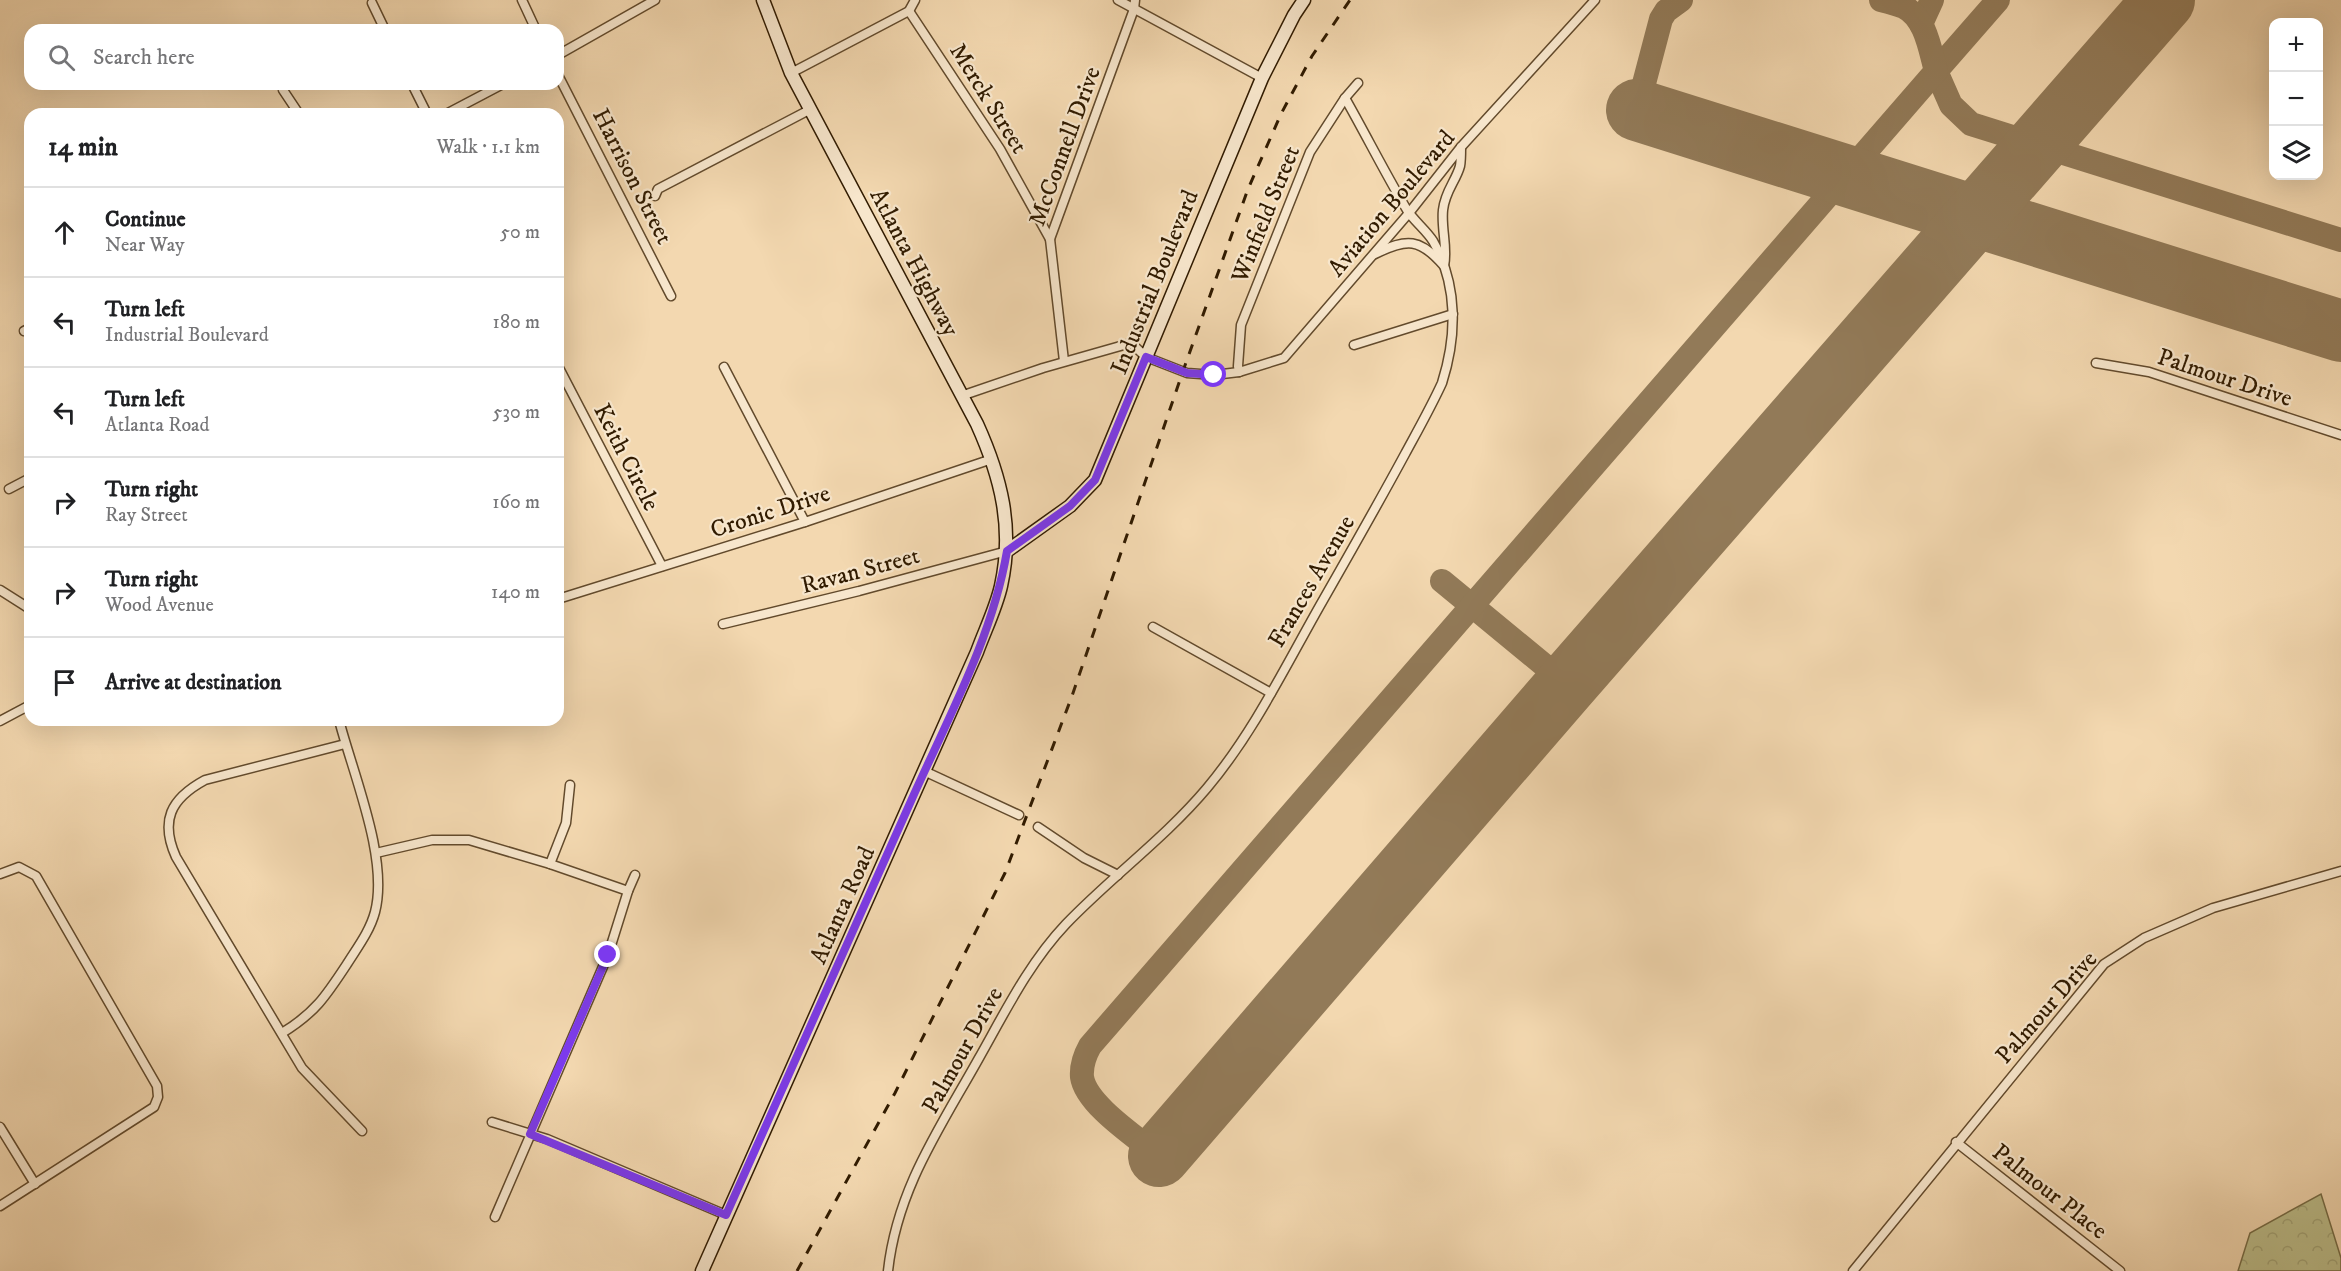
<!DOCTYPE html>
<html lang="en">
<head>
<meta charset="utf-8">
<style>
  body { margin:0; font-family:"IM FELL DW Pica",serif; background:#f6f6f6; color:#202124 }
  .controls { position:absolute; right:18px; top:18px; display:grid; overflow:hidden; border-radius:12px; box-shadow:0 6px 24px #0002 }
  .controls button { width:54px; height:54px; display:grid; place-items:center; padding:0; border:0; border-bottom:2px solid #e0e0e0; background:#fff; color:#202124; font:30px sans-serif }
  .stop { position:absolute; width:18px; height:18px; margin:-14px; border:4px solid #7c3aed; border-radius:50%; background:#fff }
  .stop.end { background:#7c3aed; border-color:#fff; box-shadow:0 2px 6px #0008 }
  .list { margin:0; padding:0; list-style:none }
  h2 { display:flex; justify-content:space-between; align-items:center; height:78px; margin:0; padding:0 24px; font-size:26px }
  h2 small { font-size:20px; font-weight:400; color:#757577 }
  .list li { display:grid; grid-template-columns:39px 1fr auto; gap:18px; align-items:center; box-sizing:border-box; height:90px; padding:0 24px; border-top:2px solid #e0e0e0 }
  .list b { display:block; font-size:22px; white-space:nowrap }
  .list p { margin:0; font-size:20px; white-space:nowrap; color:#757577 }
  .list em { font-size:20px; font-style:normal; color:#757577 }
  .icon { flex:none; width:33px; height:33px; fill:none; stroke:currentColor; stroke-width:2; stroke-linecap:round; stroke-linejoin:round }
  .map { position:relative; flex:none; width:2341px; height:1271px; overflow:hidden }
  .search { position:absolute; background:#fff; box-shadow:0 6px 24px #0002; left:24px; top:24px; width:540px; height:66px; display:flex; align-items:center; gap:15px; box-sizing:border-box; padding:0 21px; border-radius:18px; color:#757577; font-size:22px }
  .panel { position:absolute; background:#fff; box-shadow:0 6px 24px #0002; left:24px; top:108px; width:540px; height:618px; border-radius:18px }
  .map>svg:first-child { display:block }
  .forest { fill:url(#forest-crowns); stroke:#766c46; stroke-width:1.5 }
  .lines { fill:none; stroke-linecap:round; stroke-linejoin:round }
  .taxiway { stroke:#927a58; stroke-width:24 }
  .runway { stroke:#927a58; stroke-width:62 }
  .street-casing { stroke:#624a2c; stroke-width:11 }
  .secondary-casing { stroke:#311b00; stroke-width:15 }
  .street { stroke:#f7e6cc; stroke-width:8 }
  .secondary { stroke:#f7e6cc; stroke-width:12 }
  .rail { stroke:#311b00; stroke-width:3; stroke-dasharray:10 10; stroke-linecap:butt }
  .route { stroke:#7c3aed; stroke-width:8 }
  .labels { text-anchor:middle; stroke-width:4.5; stroke-linejoin:round; paint-order:stroke }
  .street-label { font-size:24px; fill:#311b00; stroke:#f7e6cc }
</style>
</head>
<body>
<div class="map">
<svg width="2341" height="1271" viewBox="0 0 2341 1271">
  <defs>
    <pattern id="forest-crowns" width="20" height="18" patternUnits="userSpaceOnUse" patternTransform="scale(1.5)"><rect width="20" height="18" fill="#bcbe8b"/><path d="M2 6a3 3 0 1 1 6 0M12 15a3 3 0 1 1 6 0" fill="none" stroke="#a2a376"/></pattern>
  </defs>
  <rect width="100%" height="100%" fill="#f3d8b0"/>
  <filter id="stains"><feTurbulence type="fractalNoise" baseFrequency=".00333" numOctaves="4"/><feColorMatrix values="0 0 0 0 .2 0 0 0 0 .09 0 0 0 0 .02 0 0 0 .5 -.17"/></filter>
  <radialGradient id="worn" r=".72"><stop offset=".6" stop-color="#630" stop-opacity="0"/><stop offset="1" stop-color="#630" stop-opacity=".3"/></radialGradient>
  <polygon class="forest" points="2321,1194 2341,1258 2341,1271 2238,1271 2250,1233"/>
  <g class="lines">
    <g class="taxiway">
      <polyline points="1998,0 1936,71 1951,105 1971,124 2341,240"/>
      <polyline points="1921,24 1932,0"/>
      <polyline points="1637,110 1661,19 1666,11 1681,0"/>
      <polyline points="1442,581 1567,684"/>
      <path d="M1159 1156C1138 1138 1086 1105 1082 1077 1081 1065 1085 1055 1090 1046L1936 71C1930 50 1926 18 1904 7 1897 4 1889 2 1881 0"/>
    </g>
    <g class="runway">
      <polyline points="1637,110 2341,331"/>
      <polyline points="1159,1156 1567,684 2164,0"/>
    </g>
    <defs>
      <g id="street">
        <polyline points="522,0 536,30"/>
        <polyline points="1118,0 1262,78"/>
        <polyline points="372,3 385,30"/>
        <polyline points="909,11 1000,149 1050,239"/>
        <polyline points="558,55 655,0"/>
        <polyline points="791,73 909,11 915,0"/>
        <polyline points="558,75 671,296"/>
        <polyline points="412,84 427,114"/>
        <polyline points="283,90 299,114"/>
        <polyline points="446,114 503,84"/>
        <polyline points="655,196 658,189 811,109"/>
        <path d="M1375 254C1407 238 1420 238 1444 266 1448 248 1441 229 1443 210 1445 191 1456 181 1460 166 1461 161 1461 153 1461 147"/>
        <polyline points="24,331 30,328"/>
        <polyline points="1354,345 1453,314"/>
        <polyline points="1064,361 1050,239 1134,9 1135,0"/>
        <polyline points="2096,363 2149,372 2341,435"/>
        <polyline points="558,366 662,566"/>
        <polyline points="724,367 805,522"/>
        <polyline points="1239,372 1238,366 1241,325 1310,152 1345,98 1358,83"/>
        <polyline points="961,396 1043,368 1131,343 1146,357 1187,373 1214,375 1239,372 1284,358 1409,213 1461,147 1595,0"/>
        <polyline points="9,489 30,478"/>
        <polyline points="0,590 30,609"/>
        <polyline points="558,599 805,522 992,459"/>
        <polyline points="723,624 859,591 1007,551"/>
        <polyline points="1153,627 1271,693"/>
        <polyline points="0,721 30,705"/>
        <path d="M345 744 205 780C170 799 160 821 176 857L302 1068 362 1131"/>
        <polyline points="924,771 1019,815"/>
        <polyline points="1038,827 1084,858 1118,875"/>
        <polyline points="376,853 432,840 469,840 550,864 628,891"/>
        <polyline points="550,864 566,823 570,785"/>
        <polyline points="0,874 19,867 36,876 157,1086 158,1097 154,1107 0,1206"/>
        <path d="M282 1033C315 1013 326 996 347 964 357 948 370 931 375 912 389 859 353 774 339 720"/>
        <polyline points="492,1122 547,1139 726,1215"/>
        <polyline points="0,1127 35,1184"/>
        <polyline points="1956,1142 2120,1271"/>
        <polyline points="495,1217 608,955 628,891 635,875"/>
        <path d="M888 1271C897 1189 940 1128 979 1058 1005 1012 1029 963 1066 924 1111 877 1165 838 1207 788 1254 732 1286 665 1322 602 1350 553 1378 504 1405 454 1418 430 1431 407 1442 383 1457 336 1458 285 1433 241 1426 230 1414 221 1407 210 1385 173 1366 135 1345 98"/>
        <polyline points="1853,1271 2104,964 2144,938 2213,908 2341,871"/>
      </g>
      <g id="secondary">
        <polyline points="1007,551 1070,506 1095,480 1262,78 1294,15 1304,0"/>
        <path d="M702 1271 977 652C985 630 996 608 1001 586 1014 528 1001 477 977 424L791 73 763 0"/>
      </g>
    </defs>
    <use href="#street" class="street-casing"/>
    <use href="#secondary" class="secondary-casing"/>
    <use href="#street" class="street"/>
    <use href="#secondary" class="secondary"/>
    <polyline class="rail" points="797,1271 895,1093 1005,873 1072,696 1183,371 1248,189 1281,114 1312,56 1350,0"/>
  </g>
  <g class="lines">
    <path class="route" d="M608 955 530 1134 726 1215C788 1077 850 939 911 801 947 720 992 639 1007 551L1070 506 1095 480 1146 357 1187 373 1214 375"/>
  </g>
  <g class="labels">
    <g class="street-label">
      <text transform="translate(989 98) rotate(58)" y="8">Merck Street</text>
      <text transform="translate(1064 146) rotate(-70)" y="8">McConnell Drive</text>
      <text transform="translate(633 176) rotate(63)" y="8">Harrison Street</text>
      <text transform="translate(1391 203) rotate(-50)" y="8">Aviation Boulevard</text>
      <text transform="translate(1265 214) rotate(-68)" y="8">Winfield Street</text>
      <text transform="translate(915 262) rotate(62)" y="8">Atlanta Highway</text>
      <text transform="translate(1154 282) rotate(-68)" y="8">Industrial Boulevard</text>
      <text transform="translate(2225 377) rotate(18)" y="8">Palmour Drive</text>
      <text transform="translate(627 457) rotate(63)" y="8">Keith Circle</text>
      <text transform="translate(770 511) rotate(-18)" y="8">Cronic Drive</text>
      <text transform="translate(860 570) rotate(-15)" y="8">Ravan Street</text>
      <text transform="translate(1311 581) rotate(-60)" y="8">Frances Avenue</text>
      <text transform="translate(842 905) rotate(-66)" y="8">Atlanta Road</text>
      <text transform="translate(2046 1007) rotate(-49)" y="8">Palmour Drive</text>
      <text transform="translate(962 1050) rotate(-61)" y="8">Palmour Drive</text>
      <text transform="translate(2050 1191) rotate(38)" y="8">Palmour Place</text>
    </g>
  </g>
  <rect width="100%" height="100%" filter="url(#stains)"/>
  <rect width="100%" height="100%" fill="url(#worn)"/>
</svg>
<div class="controls">
<button>+</button>
<button>−</button>
<button><svg class="icon" aria-label="layers" viewBox="0 0 24 24"><path d="M12 4l9 5-9 5-9-5zM3 14l9 5 9-5"/></svg></button>
</div>
<div class="stop" style="left:1214px;top:375px"></div>
<div class="stop end" style="left:608px;top:955px"></div>
<div class="search"><svg class="icon" aria-label="search" viewBox="0 0 24 24"><circle cx="10" cy="10" r="6"/><path d="M15 15l6 6"/></svg>Search here</div>
<section class="panel">
<h2>14 min<small>Walk · 1.1 km</small></h2>
<ul class="list">
<li><svg class="icon" aria-label="ahead" viewBox="0 0 24 24"><path d="M12 20V5M6 11l6-6 6 6"/></svg><div><b>Continue</b><p>Near Way</p></div><em>50 m</em></li>
<li><svg class="icon" aria-label="left" viewBox="0 0 24 24"><path d="M17 20v-9H6M10 6l-5 5 5 5"/></svg><div><b>Turn left</b><p>Industrial Boulevard</p></div><em>180 m</em></li>
<li><svg class="icon" aria-label="left" viewBox="0 0 24 24"><path d="M17 20v-9H6M10 6l-5 5 5 5"/></svg><div><b>Turn left</b><p>Atlanta Road</p></div><em>530 m</em></li>
<li><svg class="icon" aria-label="right" viewBox="0 0 24 24"><path d="M7 20v-9h11M14 6l5 5-5 5"/></svg><div><b>Turn right</b><p>Ray Street</p></div><em>160 m</em></li>
<li><svg class="icon" aria-label="right" viewBox="0 0 24 24"><path d="M7 20v-9h11M14 6l5 5-5 5"/></svg><div><b>Turn right</b><p>Wood Avenue</p></div><em>140 m</em></li>
<li><svg class="icon" aria-label="arrive" viewBox="0 0 24 24"><path d="M6 21V4h12l-3 4 3 4H6"/></svg><div><b>Arrive at destination</b></div></li>
</ul>
</section>
</div>
</body>
</html>
